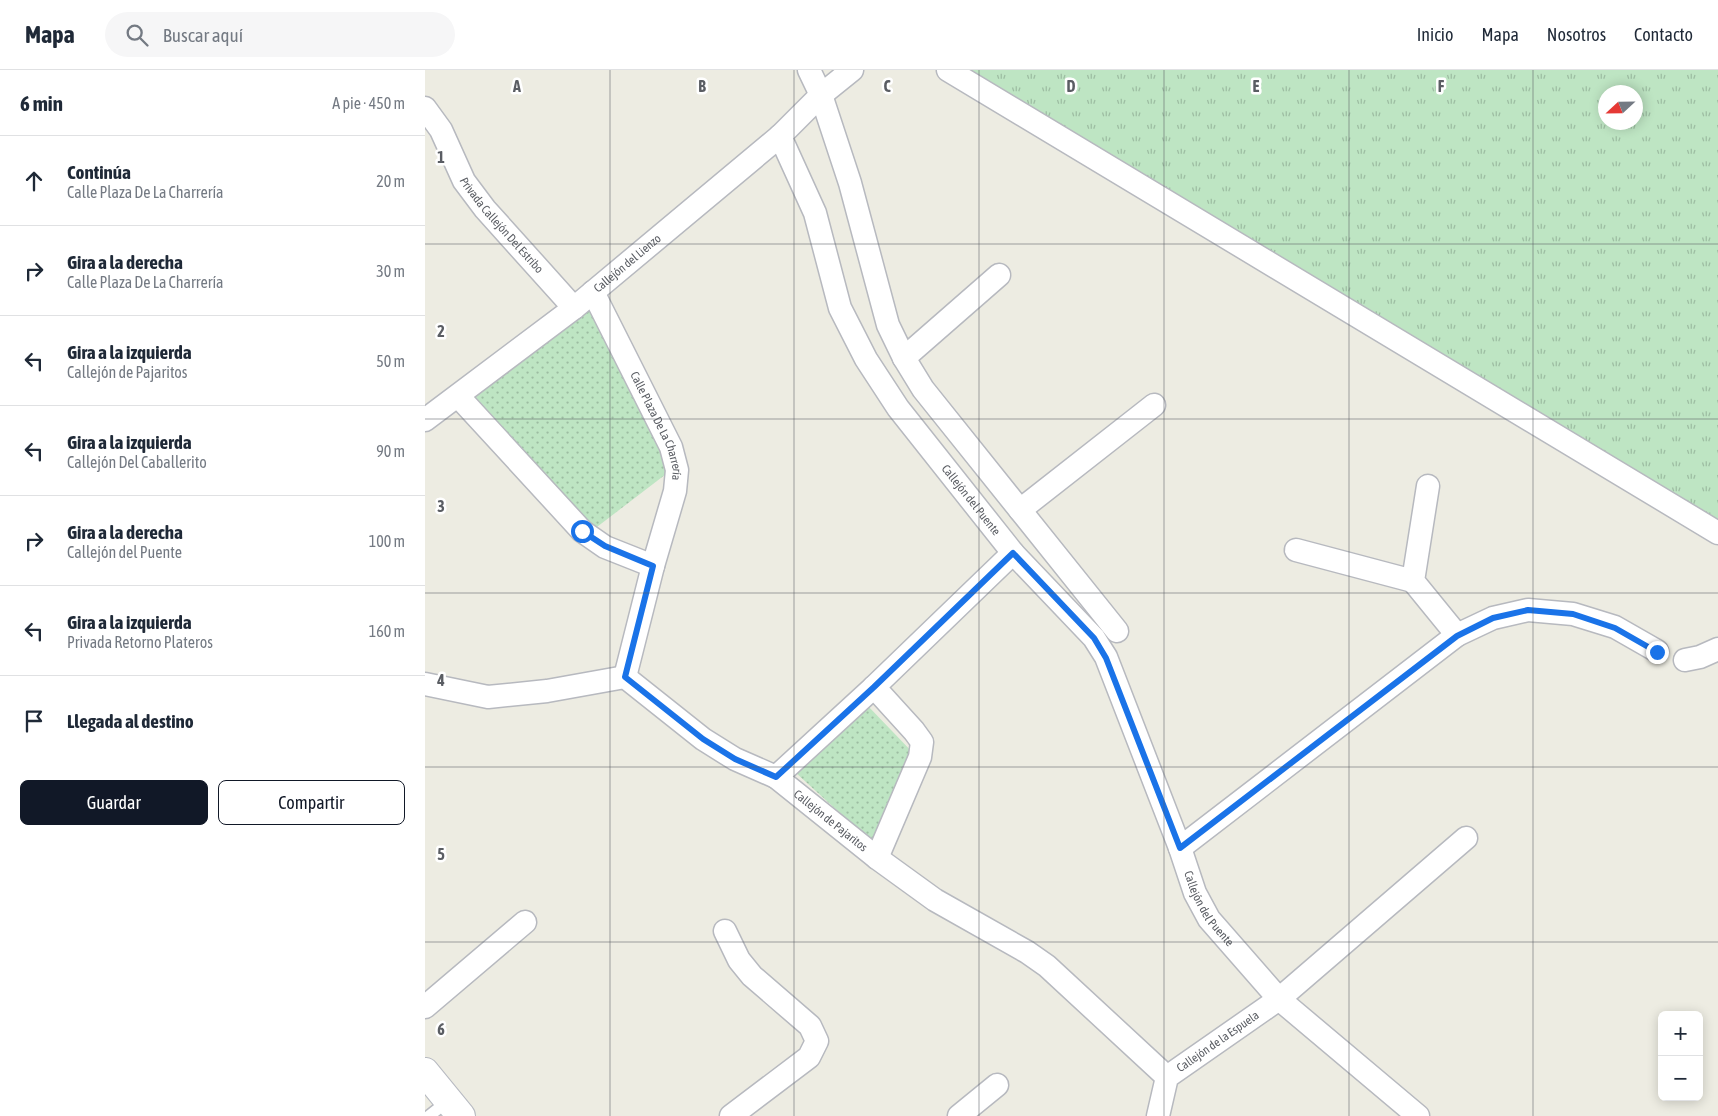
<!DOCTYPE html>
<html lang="es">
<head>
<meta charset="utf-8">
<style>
  body { margin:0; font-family:"Asap Condensed",sans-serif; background:#f6f6f7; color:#1f2937 }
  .controls { position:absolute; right:15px; bottom:15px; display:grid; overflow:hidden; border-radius:8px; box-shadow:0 2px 12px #0003 }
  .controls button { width:45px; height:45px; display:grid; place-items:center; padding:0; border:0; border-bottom:1px solid #e0e1e3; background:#fff; color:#1f2937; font:25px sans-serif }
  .compass { position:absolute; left:1173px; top:15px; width:45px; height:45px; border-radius:50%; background:#fff; box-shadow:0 2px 12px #0003; rotate:248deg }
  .stop { position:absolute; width:15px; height:15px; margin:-11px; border:4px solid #1a73e8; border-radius:50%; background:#fff }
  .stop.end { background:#1a73e8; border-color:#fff; box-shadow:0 1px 5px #0008 }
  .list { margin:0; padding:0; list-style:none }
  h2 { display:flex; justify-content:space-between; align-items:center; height:65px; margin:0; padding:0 20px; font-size:21px }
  h2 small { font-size:16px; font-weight:400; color:#747a83 }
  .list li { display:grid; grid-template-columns:32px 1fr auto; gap:15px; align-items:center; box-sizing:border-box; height:90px; padding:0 20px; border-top:1px solid #e0e1e3 }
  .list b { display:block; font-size:19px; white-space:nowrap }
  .list p { margin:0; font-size:16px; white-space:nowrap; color:#747a83 }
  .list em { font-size:16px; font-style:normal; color:#747a83 }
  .actions { display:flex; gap:10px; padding:15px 20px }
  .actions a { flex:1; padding:11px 0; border:1px solid #111827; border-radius:8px; text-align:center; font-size:18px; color:#111827 }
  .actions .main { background:#111827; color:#fff }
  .icon { flex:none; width:28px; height:28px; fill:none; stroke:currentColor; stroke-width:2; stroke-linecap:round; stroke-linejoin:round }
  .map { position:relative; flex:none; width:1293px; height:1046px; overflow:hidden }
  header { display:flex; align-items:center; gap:30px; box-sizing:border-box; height:70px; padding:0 25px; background:#fff; border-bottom:1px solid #e0e1e3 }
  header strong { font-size:24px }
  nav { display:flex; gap:28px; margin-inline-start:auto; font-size:18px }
  .search { width:350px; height:45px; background:#f6f6f7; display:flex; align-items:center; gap:12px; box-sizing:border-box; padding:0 18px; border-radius:28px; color:#747a83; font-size:19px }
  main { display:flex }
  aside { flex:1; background:#fff }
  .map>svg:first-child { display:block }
  .grass { fill:url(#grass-tufts); fill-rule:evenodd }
  .park { fill:url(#park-dots) }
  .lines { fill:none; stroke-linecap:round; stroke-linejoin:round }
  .lane-casing { stroke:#b7b9bf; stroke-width:14 }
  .street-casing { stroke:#b7b9bf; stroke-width:25 }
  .secondary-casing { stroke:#b7bac1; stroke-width:30 }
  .lane { stroke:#fff; stroke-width:11 }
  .street { stroke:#fff; stroke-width:22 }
  .secondary { stroke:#fff; stroke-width:28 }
  .route { stroke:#1a73e8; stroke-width:6 }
  .grid { fill:none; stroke:#5a5d63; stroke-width:1; stroke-opacity:0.55 }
  .labels { text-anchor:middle; stroke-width:5; stroke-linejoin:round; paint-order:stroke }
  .street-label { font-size:12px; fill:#5a5d63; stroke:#fff }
  .grid-label { font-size:16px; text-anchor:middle; font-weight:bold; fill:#5a5d63; stroke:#fff; stroke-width:5; stroke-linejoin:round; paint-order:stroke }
</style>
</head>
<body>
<header>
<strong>Mapa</strong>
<div class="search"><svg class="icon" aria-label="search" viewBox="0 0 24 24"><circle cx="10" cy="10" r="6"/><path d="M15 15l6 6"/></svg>Buscar aquí</div>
<nav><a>Inicio</a><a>Mapa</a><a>Nosotros</a><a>Contacto</a></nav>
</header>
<main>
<aside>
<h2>6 min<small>A pie · 450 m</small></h2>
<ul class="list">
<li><svg class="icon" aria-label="ahead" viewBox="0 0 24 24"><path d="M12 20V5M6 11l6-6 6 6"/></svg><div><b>Continúa</b><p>Calle Plaza De La Charrería</p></div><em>20 m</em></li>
<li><svg class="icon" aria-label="right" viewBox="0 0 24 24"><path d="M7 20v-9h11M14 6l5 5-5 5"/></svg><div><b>Gira a la derecha</b><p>Calle Plaza De La Charrería</p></div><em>30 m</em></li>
<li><svg class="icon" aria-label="left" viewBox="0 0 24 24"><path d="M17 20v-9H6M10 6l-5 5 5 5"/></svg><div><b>Gira a la izquierda</b><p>Callejón de Pajaritos</p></div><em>50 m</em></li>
<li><svg class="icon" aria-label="left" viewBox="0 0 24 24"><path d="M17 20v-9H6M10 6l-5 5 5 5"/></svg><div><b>Gira a la izquierda</b><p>Callejón Del Caballerito</p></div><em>90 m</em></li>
<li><svg class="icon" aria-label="right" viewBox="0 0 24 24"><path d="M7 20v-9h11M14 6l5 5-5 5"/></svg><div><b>Gira a la derecha</b><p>Callejón del Puente</p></div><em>100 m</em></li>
<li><svg class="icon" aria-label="left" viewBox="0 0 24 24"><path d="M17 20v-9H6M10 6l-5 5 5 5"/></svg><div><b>Gira a la izquierda</b><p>Privada Retorno Plateros</p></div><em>160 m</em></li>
<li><svg class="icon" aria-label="arrive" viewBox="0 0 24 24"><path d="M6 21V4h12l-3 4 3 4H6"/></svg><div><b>Llegada al destino</b></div></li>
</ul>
<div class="actions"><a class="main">Guardar</a><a>Compartir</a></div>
</aside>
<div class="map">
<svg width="1293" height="1046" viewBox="0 0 1293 1046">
  <defs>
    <pattern id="grass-tufts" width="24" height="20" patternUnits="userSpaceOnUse" patternTransform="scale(1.25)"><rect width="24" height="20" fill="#bee5c3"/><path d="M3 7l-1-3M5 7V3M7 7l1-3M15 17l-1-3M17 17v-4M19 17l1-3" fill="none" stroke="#9dbda2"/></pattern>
    <pattern id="park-dots" width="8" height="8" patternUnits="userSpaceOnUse" patternTransform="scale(1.25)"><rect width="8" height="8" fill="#bee5c3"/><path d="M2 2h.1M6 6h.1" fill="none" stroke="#9dbda2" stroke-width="1.8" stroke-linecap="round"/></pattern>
  </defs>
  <rect width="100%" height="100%" fill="#edece2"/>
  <path class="grass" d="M529 0H1293V463ZM1180 22H1210V52H1180Z"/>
  <g class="park">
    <polygon points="162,230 245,401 168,460 45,322"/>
    <polygon points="442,635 491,686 451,776 370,702"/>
  </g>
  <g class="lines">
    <defs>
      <polyline id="lane" points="4,1046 23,1031"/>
      <g id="street">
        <polyline points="384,0 396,25 425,113 463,255 479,288 498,319 692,561"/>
        <polyline points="523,0 1293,463"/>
        <path id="s1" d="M0 38 16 60 39 111 60 139 149 238"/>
        <path id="s2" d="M355 66 390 143 415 238 441 289 473 338 588 483 669 568 681 587 755 778 770 823 784 849 854 929 993 1046"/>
        <path id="s3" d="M168 222 246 377 252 400 250 421 228 496"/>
        <polyline points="479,288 574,205"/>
        <polyline points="33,326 157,461 180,477 228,496 200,607"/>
        <path id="s4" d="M0 350 149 238 355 66 396 25 427 0"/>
        <polyline points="1003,416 988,511 1032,565 1068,548 1103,540 1148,544 1190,557 1232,581"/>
        <polyline points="595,440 729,335"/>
        <polyline points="871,480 988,511"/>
        <polyline points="1260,590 1275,587 1293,579"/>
        <path id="s5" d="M0 614 63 627 122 621 200 607 278 669 310 689 351 707 452 788 510 830 602 882 622 896 742 1007"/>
        <polyline points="449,617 489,661 497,672 495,687 452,788"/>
        <polyline points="351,707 449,617 588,483"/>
        <polyline points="755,778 1032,565"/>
        <polyline points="300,861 314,890 327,906 385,956 392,971 384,987 306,1046"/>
        <polyline points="0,937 100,852"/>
        <polyline points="534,1046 572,1015"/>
        <path id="s6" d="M733 1046 742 1007 854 929 1041 768"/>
      </g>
      <polyline id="secondary" points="0,1002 36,1046"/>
    </defs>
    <use href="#lane" class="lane-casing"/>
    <use href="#street" class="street-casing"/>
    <use href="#secondary" class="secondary-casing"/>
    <use href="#lane" class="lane"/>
    <use href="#street" class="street"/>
    <use href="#secondary" class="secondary"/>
  </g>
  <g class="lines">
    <polyline class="route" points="157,461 180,476 228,496 200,607 278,669 310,689 351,707 449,617 588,483 669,568 681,588 755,778 1032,566 1068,548 1103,540 1148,544 1190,558 1232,582"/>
  </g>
  <path class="grid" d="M185 0V1046M369 0V1046M554 0V1046M739 0V1046M924 0V1046M1108 0V1046M0 174H1293M0 349H1293M0 523H1293M0 697H1293M0 872H1293"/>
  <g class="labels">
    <g class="street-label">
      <text dy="4" stroke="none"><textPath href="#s1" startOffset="141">Privada Callejón Del Estribo</textPath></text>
      <text dy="4" stroke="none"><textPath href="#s4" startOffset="256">Callejón del Lienzo</textPath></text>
      <text dy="4" stroke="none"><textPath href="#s3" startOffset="149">Calle Plaza De La Charrería</textPath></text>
      <text dy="4" stroke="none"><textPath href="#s2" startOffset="416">Callejón del Puente</textPath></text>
      <text dy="4" stroke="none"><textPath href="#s5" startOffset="455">Callejón de Pajaritos</textPath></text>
      <text dy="4" stroke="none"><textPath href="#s2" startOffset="896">Callejón del Puente</textPath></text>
      <text dy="4" stroke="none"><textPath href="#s6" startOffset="102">Callejón de la Espuela</textPath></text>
    </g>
  </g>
  <g class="grid-label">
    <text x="92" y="22">A</text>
    <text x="277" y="22">B</text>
    <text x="462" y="22">C</text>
    <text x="646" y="22">D</text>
    <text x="831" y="22">E</text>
    <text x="1016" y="22">F</text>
    <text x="16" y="93">1</text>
    <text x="16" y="267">2</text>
    <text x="16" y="442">3</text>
    <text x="16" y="616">4</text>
    <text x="16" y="790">5</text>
    <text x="16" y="965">6</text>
  </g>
</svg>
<div class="controls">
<button>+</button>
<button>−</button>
</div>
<svg class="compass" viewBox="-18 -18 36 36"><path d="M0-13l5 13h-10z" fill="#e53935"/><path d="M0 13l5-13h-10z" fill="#747a83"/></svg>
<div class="stop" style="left:157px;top:461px"></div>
<div class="stop end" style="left:1232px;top:582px"></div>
</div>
</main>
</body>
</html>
